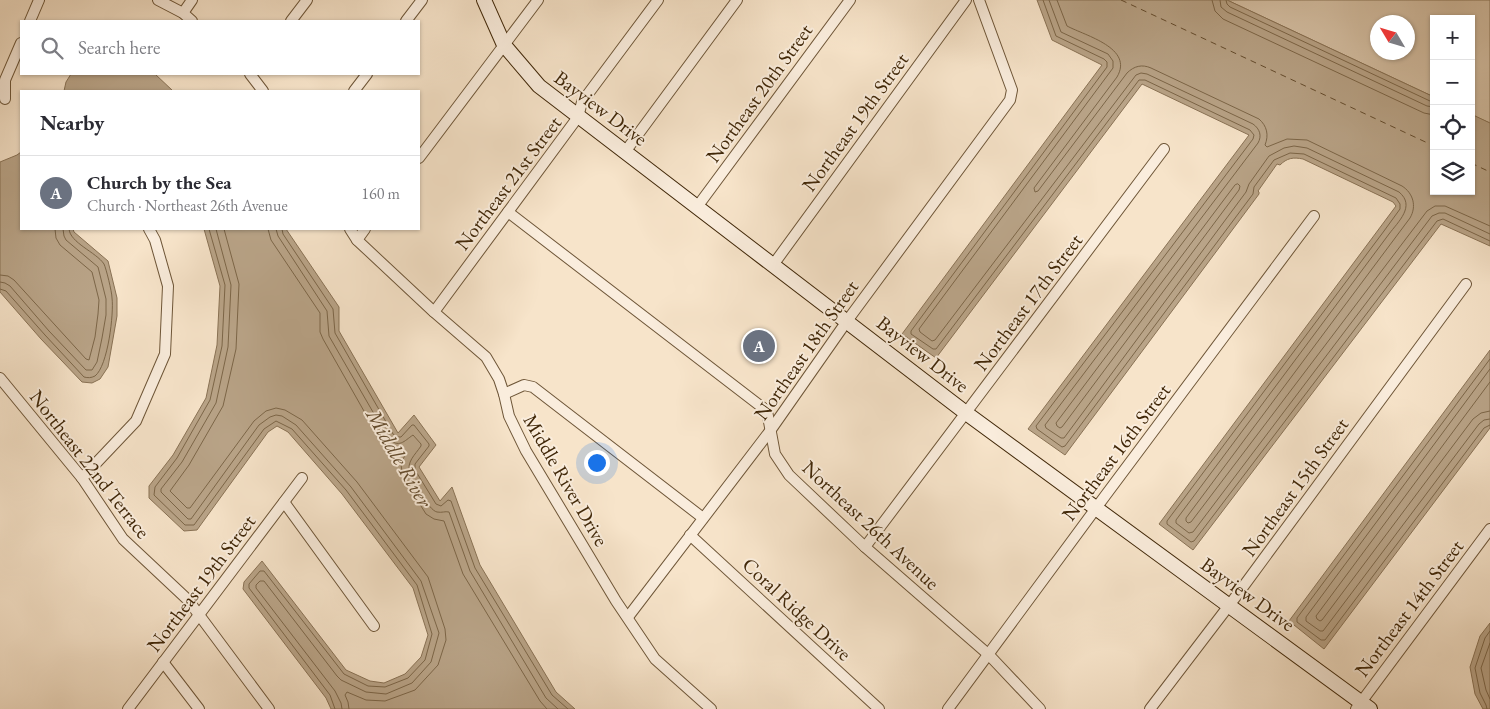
<!DOCTYPE html>
<html lang="en">
<head>
<meta charset="utf-8">
<style>
  body { margin:0; font-family:"EB Garamond",serif; background:#f2f2f3; color:#2b2b33 }
  .controls { position:absolute; right:15px; top:15px; display:grid; overflow:hidden; border-radius:0px; box-shadow:0 1px 4px #0004 }
  .controls button { width:45px; height:45px; display:grid; place-items:center; padding:0; border:0; border-bottom:1px solid #e1e1e2; background:#fff; color:#2b2b33; font:25px sans-serif }
  .compass { position:absolute; left:1370px; top:15px; width:45px; height:45px; border-radius:50%; background:#fff; box-shadow:0 1px 4px #0004; rotate:308deg }
  .you { position:absolute; left:596px; top:462px; width:18px; height:18px; margin:-12px; border:4px solid #fff; border-radius:50%; background:#1a73e8; box-shadow:0 0 0 8px #1a73e833 }
  .badge { display:grid; place-items:center; width:32px; height:32px; border-radius:50%; background:#8f2418; color:#fff; font-size:16px; font-weight:700 }
  .pin { position:absolute; translate:-50% -50%; border:2px solid #fff; box-shadow:0 1px 5px #0006 }
  .list { margin:0; padding:0; list-style:none }
  h2 { display:flex; justify-content:space-between; align-items:center; height:65px; margin:0; padding:0 20px; font-size:21px }
  h2 small { font-size:16px; font-weight:400; color:#7c7c81 }
  .list li { display:grid; grid-template-columns:32px 1fr auto; gap:15px; align-items:center; box-sizing:border-box; height:75px; padding:0 20px; border-top:1px solid #e1e1e2 }
  .list b { display:block; font-size:19px; white-space:nowrap }
  .list p { margin:0; font-size:16px; white-space:nowrap; color:#7c7c81 }
  .list em { font-size:16px; font-style:normal; color:#7c7c81 }
  .icon { flex:none; width:28px; height:28px; fill:none; stroke:currentColor; stroke-width:2; stroke-linecap:round; stroke-linejoin:round }
  .map { position:relative; flex:none; width:1490px; height:709px; overflow:hidden }
  .search { position:absolute; background:#fff; box-shadow:0 1px 4px #0004; left:20px; top:20px; width:400px; height:55px; display:flex; align-items:center; gap:12px; box-sizing:border-box; padding:0 18px; border-radius:0px; color:#7c7c81; font-size:19px }
  .panel { position:absolute; background:#fff; box-shadow:0 1px 4px #0004; left:20px; top:90px; width:400px; height:140px; border-radius:0px }
  .map>svg:first-child { display:block }
  .green { fill:#d8c4a9; stroke:#8c7658; fill-rule:evenodd }
  .water { fill:#b9a488; stroke:#897255 }
  .lines { fill:none; stroke-linecap:round; stroke-linejoin:round }
  .shore { stroke:#7c6648; stroke-width:1 }
  .ferry { stroke:#644c2e; stroke-width:1; stroke-dasharray:6 5; stroke-linecap:butt }
  .street-casing { stroke:#6e5638; stroke-width:12 }
  .secondary-casing { stroke:#402708; stroke-width:16 }
  .street { stroke:#faeddd; stroke-width:10 }
  .secondary { stroke:#faeddd; stroke-width:14 }
  .labels { text-anchor:middle; stroke-width:4; stroke-linejoin:round; paint-order:stroke }
  .street-label { font-size:20px; fill:#402708; stroke:#faeddd }
  .water-label { font-size:21px; font-style:italic; fill:#644c2e; stroke:#faeddd }
</style>
</head>
<body>
<div class="map">
<svg width="1490" height="709" viewBox="0 0 1490 709">
  <rect width="100%" height="100%" fill="#f7e4ca"/>
  <filter id="stains"><feTurbulence type="fractalNoise" baseFrequency=".004" numOctaves="4"/><feColorMatrix values="0 0 0 0 .2 0 0 0 0 .09 0 0 0 0 .02 0 0 0 .5 -.17"/></filter>
  <radialGradient id="worn" r=".72"><stop offset=".6" stop-color="#630" stop-opacity="0"/><stop offset="1" stop-color="#630" stop-opacity=".3"/></radialGradient>
  <path class="green" d="M1227 0H1490V123L1471 115V19H1434V97ZM1378 22H1408V52H1378Z"/>
  <g class="water">
    <path d="M1037 0H1227L1434 97V191H1471V114L1490 123V246L1441 224 1193 550 1159 524 1396 206 1393 202 1303 159C1293 157 1287 158 1280 165L1277 164 1258 191 1259 192V194L1065 455 1028 429 1249 135 1142 84 936 358 902 334 1102 65 1052 40Z"/>
    <polygon points="71,74 155,74 173,91 64,91 66,82"/>
    <polygon points="21,152 21,229 73,229 74,232 108,261 117,298 117,316 108,367 100,379 92,383 82,382 41,339 0,292 0,162 17,155"/>
    <polygon points="204,229 286,229 339,307 339,331 398,433 414,415 436,445 419,467 440,501 452,487 480,565 556,692 575,709 331,709 326,698 243,589 244,582 262,561 346,670 370,681 384,683 405,674 421,657 428,635 413,588 342,494 288,432 277,426 268,432 197,530 184,531 149,498 149,486 173,455 206,398 217,345 220,286"/>
    <polygon points="1490,350 1490,428 1324,649 1289,621"/>
    <polygon points="1490,623 1490,709 1483,709 1475,694 1470,667 1480,636"/>
  </g>
  <g class="lines">
    <g class="shore">
      <polyline points="1043,0 1056,36 1104,59 1107,62 1107,67 911,331 911,334 933,349 936,349 1139,80 1145,80 1250,130 1254,135 1253,139 1036,426 1037,429 1062,447 1065,446 1253,194 1254,187 1274,160 1290,153 1304,154 1396,198 1400,204 1400,209 1384,231 1167,521 1167,524 1191,542 1194,541 1437,221 1443,219 1490,241"/>
      <path d="M1049 0 1061 32 1108 54 1113 61V68L919 329 920 332 932 341 935 340 1136 75 1141 73 1147 74 1253 124C1260 129 1262 136 1258 143L1045 425 1046 428 1061 438H1064L1246 192 1249 184 1269 156 1284 148 1294 146 1307 148 1399 192C1416 206 1398 222 1389 234L1176 520V523L1189 533 1193 532 1432 216 1439 213H1445L1490 234"/>
      <path d="M1057 0 1067 26C1086 36 1134 48 1117 77L1034 188 1035 192 1038 191 1127 73C1134 66 1142 64 1151 68L1259 119C1267 126 1269 135 1265 145L1267 147 1287 139 1307 140 1402 186C1413 193 1417 206 1410 218L1186 518V521L1188 523 1191 522 1427 211 1435 206H1445L1490 226"/>
      <polyline points="1212,0 1215,11 1223,19 1424,113 1434,115"/>
      <polyline points="1220,0 1221,7 1227,12 1427,106 1434,107"/>
      <polyline points="1226,0 1227,4 1230,7 1430,101 1434,101"/>
      <polygon points="1238,184 1240,186 1239,190 1062,427 1060,428 1057,426 1056,423 1235,185"/>
      <polyline points="209,229 225,285 222,346 210,400 177,458 155,487 154,495 185,525 194,525 264,429 276,421 292,429 346,490 417,585 432,634 425,660 408,678 385,687 368,686 344,674 264,571 260,571 249,584 249,588 330,695 335,709"/>
      <polyline points="216,229 231,285 228,347 216,403 182,462 161,489 161,492 188,519 191,519 259,425 270,417 276,415 282,416 296,425 351,487 421,581 439,633 431,662 412,683 386,694 366,692 341,680 337,676 264,581 260,581 256,585 256,588 335,691 341,703 342,709"/>
      <polyline points="224,229 239,284 236,349 223,406 189,465 170,491 187,508 190,508 254,421 266,411 276,408 285,410 302,420 357,482 428,577 445,629 446,640 438,665 415,690 385,701 366,700 347,692 345,695 348,702 349,709"/>
      <path d="M268 229 271 240 320 313V332L323 339 381 441C388 451 396 449 406 452L401 465 403 477 426 514 434 519 444 521 463 574 540 701 547 709"/>
      <path d="M276 229 278 236 327 311 329 336 388 438C399 449 404 441 413 435L421 444V446C415 455 406 462 410 473 415 482 428 510 437 512 442 513 445 511 449 512L470 571 546 698 558 709"/>
      <polyline points="282,229 283,234 333,309 335,333 393,434 397,437 401,437 412,425 414,425 429,444 429,446 415,464 415,470 436,504 441,506 448,500 451,501 475,568 552,695 568,709"/>
      <polyline points="0,275 8,276 14,280 86,359 89,360 95,337 98,314 99,300 92,272 60,245 56,238 55,229"/>
      <polyline points="0,282 5,283 10,286 49,331 86,370 92,370 97,362 102,338 106,315 106,299 98,267 66,240 64,236 63,229"/>
      <path d="M0 289 6 291 45 335 84 377C88 378 91 378 95 376 108 366 114 313 112 298 112 292 106 268 104 264 96 252 70 243 69 229"/>
      <polyline points="1490,359 1297,618 1297,622 1321,640 1325,640 1484,428 1490,425"/>
      <polyline points="1490,369 1306,617 1306,621 1320,631 1323,631 1479,424 1484,420 1490,419"/>
      <polyline points="1490,382 1316,616 1317,619 1320,621 1322,620 1473,419 1481,413 1490,411"/>
      <polyline points="1490,643 1481,668 1486,690 1490,699"/>
      <polyline points="1487,709 1486,705 1480,693 1475,668 1485,638 1490,631"/>
    </g>
    <g class="ferry">
      <polyline points="1121,0 1434,146"/>
      <polyline points="1471,163 1490,172"/>
    </g>
    <defs>
      <g id="street">
        <polyline points="158,0 183,13 192,21"/>
        <polyline points="183,13 192,0"/>
        <polyline points="30,21 39,0"/>
        <polyline points="291,21 307,0"/>
        <polyline points="406,21 422,0"/>
        <polyline points="250,74 263,91"/>
        <polyline points="354,91 367,74"/>
        <polyline points="5,99 5,80 21,43"/>
        <polyline points="625,152 737,0"/>
        <polyline points="419,158 538,0"/>
        <polyline points="697,207 850,0"/>
        <polyline points="508,212 767,411 775,454 789,475 865,547 989,655 1040,709"/>
        <polyline points="350,229 357,240 434,312 486,357 499,379 504,394 509,416 526,451 616,601 655,659 711,709"/>
        <polyline points="357,240 365,229"/>
        <polyline points="773,265 966,0"/>
        <polyline points="434,312 578,117 582,102 658,0"/>
        <polyline points="0,378 82,478 123,539 188,600 269,709"/>
        <polyline points="504,394 524,385 533,387 703,518"/>
        <polyline points="82,478 136,421 165,354 168,286 155,240 149,229"/>
        <polyline points="284,502 374,626"/>
        <polyline points="690,535 879,709"/>
        <polyline points="865,547 1164,149"/>
        <polyline points="628,617 770,431 847,321 1010,100 1012,90 979,0"/>
        <polyline points="163,662 199,709"/>
        <polyline points="128,709 302,478"/>
        <polyline points="948,709 1105,496 1314,216"/>
        <polyline points="1150,709 1237,595 1466,284"/>
        <polyline points="1356,709 1490,529"/>
      </g>
      <polyline id="secondary" points="484,0 504,45 539,86 966,413 1370,709"/>
    </defs>
    <use href="#street" class="street-casing"/>
    <use href="#secondary" class="secondary-casing"/>
    <use href="#street" class="street"/>
    <use href="#secondary" class="secondary"/>
  </g>
  <g class="labels">
    <g class="street-label">
      <text transform="translate(759 93) rotate(-54)" y="7">Northeast 20th Street</text>
      <text transform="translate(601 108) rotate(37)" y="7">Bayview Drive</text>
      <text transform="translate(855 122) rotate(-54)" y="7">Northeast 19th Street</text>
      <text transform="translate(508 183) rotate(-53)" y="7">Northeast 21st Street</text>
      <text transform="translate(1028 302) rotate(-53)" y="7">Northeast 17th Street</text>
      <text transform="translate(806 350) rotate(-55)" y="7">Northeast 18th Street</text>
      <text transform="translate(923 354) rotate(38)" y="7">Bayview Drive</text>
      <text transform="translate(1116 452) rotate(-53)" y="7">Northeast 16th Street</text>
      <text transform="translate(90 464) rotate(52)" y="7">Northeast 22nd Terrace</text>
      <text transform="translate(566 480) rotate(60)" y="7">Middle River Drive</text>
      <text transform="translate(1295 487) rotate(-54)" y="7">Northeast 15th Street</text>
      <text transform="translate(871 525) rotate(43)" y="7">Northeast 26th Avenue</text>
      <text transform="translate(201 583) rotate(-53)" y="7">Northeast 19th Street</text>
      <text transform="translate(1248 594) rotate(36)" y="7">Bayview Drive</text>
      <text transform="translate(1409 608) rotate(-53)" y="7">Northeast 14th Street</text>
      <text transform="translate(797 609) rotate(43)" y="7">Coral Ridge Drive</text>
    </g>
    <g class="water-label">
      <text transform="translate(399 458) rotate(60)" y="7">Middle River</text>
    </g>
  </g>
  <rect width="100%" height="100%" filter="url(#stains)"/>
  <rect width="100%" height="100%" fill="url(#worn)"/>
</svg>
<div class="controls">
<button>+</button>
<button>−</button>
<button><svg class="icon" aria-label="locate" viewBox="0 0 24 24"><circle cx="12" cy="12" r="6"/><path d="M12 2v4M12 18v4M2 12h4M18 12h4"/></svg></button>
<button><svg class="icon" aria-label="layers" viewBox="0 0 24 24"><path d="M12 4l9 5-9 5-9-5zM3 14l9 5 9-5"/></svg></button>
</div>
<svg class="compass" viewBox="-18 -18 36 36"><path d="M0-13l5 13h-10z" fill="#e53935"/><path d="M0 13l5-13h-10z" fill="#7c7c81"/></svg>
<div class="you"></div>
<div class="pin badge" style="left:759px;top:346px;background:#6b7280">A</div>
<div class="search"><svg class="icon" aria-label="search" viewBox="0 0 24 24"><circle cx="10" cy="10" r="6"/><path d="M15 15l6 6"/></svg>Search here</div>
<section class="panel">
<h2>Nearby<small></small></h2>
<ul class="list">
<li><span class="badge" style="background:#6b7280">A</span><div><b>Church by the Sea</b><p>Church · Northeast 26th Avenue</p></div><em>160 m</em></li>
</ul>
</section>
</div>
</body>
</html>
